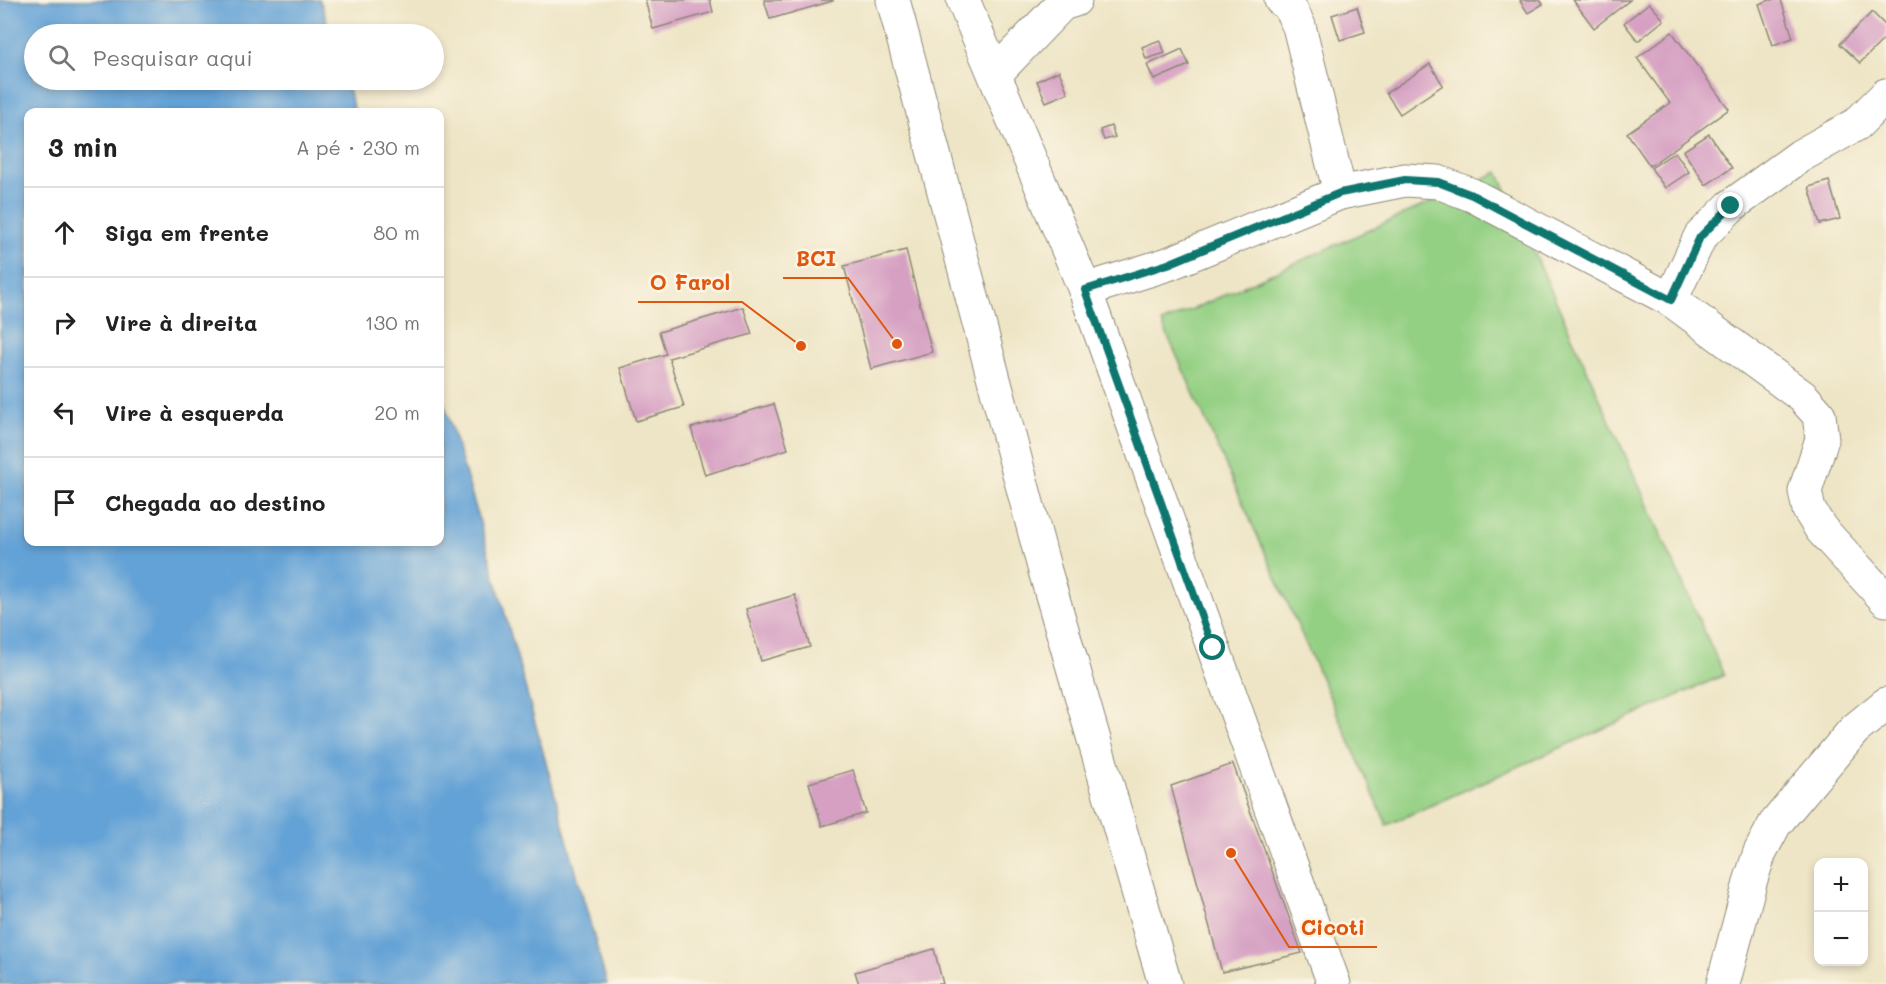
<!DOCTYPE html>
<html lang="pt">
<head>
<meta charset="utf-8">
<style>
  body { margin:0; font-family:Mali,sans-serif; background:#f2f2f2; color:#222 }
  .controls { position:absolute; right:18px; bottom:18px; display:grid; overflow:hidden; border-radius:12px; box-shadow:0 3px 9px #0003 }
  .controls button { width:54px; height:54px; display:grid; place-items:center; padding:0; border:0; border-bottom:2px solid #e0e0e0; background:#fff; color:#222; font:30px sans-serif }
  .stop { position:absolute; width:18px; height:18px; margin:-14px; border:4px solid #0f766e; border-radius:50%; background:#fff }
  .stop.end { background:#0f766e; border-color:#fff; box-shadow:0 2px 6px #0008 }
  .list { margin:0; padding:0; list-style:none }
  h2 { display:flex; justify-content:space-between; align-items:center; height:78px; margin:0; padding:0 24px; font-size:26px }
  h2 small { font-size:20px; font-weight:400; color:#767676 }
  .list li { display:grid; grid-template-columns:39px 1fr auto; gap:18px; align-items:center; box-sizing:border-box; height:90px; padding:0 24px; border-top:2px solid #e0e0e0 }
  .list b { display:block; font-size:22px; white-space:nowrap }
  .list em { font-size:20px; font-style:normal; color:#767676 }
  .icon { flex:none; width:33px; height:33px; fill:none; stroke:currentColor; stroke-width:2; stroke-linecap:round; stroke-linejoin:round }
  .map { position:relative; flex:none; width:1886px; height:984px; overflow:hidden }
  .search { position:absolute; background:#fff; box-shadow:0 3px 9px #0003; left:24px; top:24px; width:420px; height:66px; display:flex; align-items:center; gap:15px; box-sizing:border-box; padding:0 21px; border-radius:33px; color:#767676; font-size:22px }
  .panel { position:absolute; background:#fff; box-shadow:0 3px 9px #0003; left:24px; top:108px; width:420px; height:438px; border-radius:12px }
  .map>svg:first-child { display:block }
  .green { fill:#94d084; stroke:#607e58; stroke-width:1.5 }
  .water { fill:#63a2d6; stroke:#476680; stroke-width:1.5 }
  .building { fill:#d6a0c3 }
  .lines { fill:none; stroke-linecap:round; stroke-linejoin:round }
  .minor-casing { stroke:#8c8878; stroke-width:35 }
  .minor { stroke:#fff; stroke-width:33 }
  .route { stroke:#0f766e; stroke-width:8 }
  .leader { fill:none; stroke:#df570e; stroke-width:2 }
  .callout-dot { fill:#df570e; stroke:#fcf5e5; stroke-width:2 }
  .callout-label { font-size:21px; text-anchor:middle; font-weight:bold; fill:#df570e; stroke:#fcf5e5; stroke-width:5; stroke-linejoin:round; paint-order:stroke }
</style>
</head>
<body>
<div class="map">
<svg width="1886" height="984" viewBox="0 0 1886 984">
  <rect width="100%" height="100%" fill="#fcf5e5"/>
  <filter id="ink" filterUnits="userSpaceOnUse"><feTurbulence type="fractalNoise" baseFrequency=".0167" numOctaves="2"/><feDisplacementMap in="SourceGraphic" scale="12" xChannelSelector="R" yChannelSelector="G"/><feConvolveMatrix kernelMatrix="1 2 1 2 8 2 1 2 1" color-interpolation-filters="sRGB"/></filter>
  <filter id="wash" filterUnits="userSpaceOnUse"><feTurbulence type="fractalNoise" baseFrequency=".008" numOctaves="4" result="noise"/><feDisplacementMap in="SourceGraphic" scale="24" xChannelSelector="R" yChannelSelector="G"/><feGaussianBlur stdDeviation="1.35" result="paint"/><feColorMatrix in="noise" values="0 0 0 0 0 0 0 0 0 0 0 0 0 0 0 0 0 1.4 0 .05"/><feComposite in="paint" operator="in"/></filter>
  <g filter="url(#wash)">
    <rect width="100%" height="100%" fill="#eee5c6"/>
    <polygon class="green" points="1498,172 1724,675 1387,825 1162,323"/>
    <polygon class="water" points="0,0 320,0 331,34 34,34 34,80 345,80 355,112 28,112 28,542 440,542 440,389 477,512 607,984 0,984"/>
    <g id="blocks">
      <g class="building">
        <polygon points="645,0 710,0 713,12 653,29"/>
        <polygon points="764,0 832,0 833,1 770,19"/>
        <polygon points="1522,0 1540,0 1543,4 1528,13 1520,1"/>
        <polygon points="1573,0 1630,0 1594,28"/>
        <polygon points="1770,0 1781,0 1793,38 1773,45 1759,4"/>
        <polygon points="1649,3 1664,20 1638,41 1624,23"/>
        <polygon points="1357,7 1365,32 1340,40 1332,15"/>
        <polygon points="1872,12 1886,26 1886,37 1860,63 1840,44"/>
        <polygon points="1672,32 1729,109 1650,166 1627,133 1670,103 1637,58"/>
        <polygon points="1160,40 1165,53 1146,59 1142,47"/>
        <polygon points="1182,49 1189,65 1154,80 1147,65"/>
        <polygon points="1430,64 1443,85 1400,114 1386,93"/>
        <polygon points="1059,71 1068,93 1046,102 1037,81"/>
        <polygon points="1111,126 1115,137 1104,140 1100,130"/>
        <polygon points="1709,134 1732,168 1706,185 1683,151"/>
        <polygon points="1675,152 1689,172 1665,188 1651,168"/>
        <polygon points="1829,181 1840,219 1820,224 1809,187"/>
        <polygon points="906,250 932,352 871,369 844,266"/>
        <polygon points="743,307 752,334 669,358 684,407 636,421 620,368 666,354 659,332"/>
        <polygon points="774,404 788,449 705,475 691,428"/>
        <polygon points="795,595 810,647 761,661 746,609"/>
        <polygon points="1233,764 1302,953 1222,972 1171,786"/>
        <polygon points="853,770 866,813 822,826 809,783"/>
        <polygon points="934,949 943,984 859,984 855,972"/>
      </g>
    </g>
  </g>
  <g filter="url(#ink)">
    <use href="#blocks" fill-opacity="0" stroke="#8c8878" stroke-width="1.5"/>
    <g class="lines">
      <defs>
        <g id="minor">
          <polyline points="893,0 1045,571 1165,984"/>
          <polyline points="963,0 1085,290 1334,984"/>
          <polyline points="1281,0 1288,4 1299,26 1340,193"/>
          <polyline points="995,74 1062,4 1075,0"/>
          <polyline points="1085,290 1168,264 1340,193 1405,180 1438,182 1472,195 1671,300 1803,397 1819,415 1822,439 1805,491 1809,510 1821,529 1886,600"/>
          <polyline points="1671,300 1700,237 1731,206 1800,156 1857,124 1886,95"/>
          <polyline points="1723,984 1751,879 1760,852 1775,824 1854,730 1886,704"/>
        </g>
      </defs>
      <use href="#minor" class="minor-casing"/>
      <use href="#minor" class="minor"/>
    </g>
  </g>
  <g class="lines" filter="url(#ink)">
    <polyline class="route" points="1213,648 1085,290 1168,264 1340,193 1405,180 1438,182 1472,195 1671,300 1700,237 1731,206"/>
  </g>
  <path class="leader" d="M897 344L848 278H783M801 346L742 302H638M1231 853L1289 947H1377"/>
  <g class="callout-dot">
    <circle cx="897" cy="344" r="6"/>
    <circle cx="801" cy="346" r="6"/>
    <circle cx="1231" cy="853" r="6"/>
  </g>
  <g class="callout-label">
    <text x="816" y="266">BCI</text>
    <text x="690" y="290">O Farol</text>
    <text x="1333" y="935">Cicoti</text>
  </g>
</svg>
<div class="controls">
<button>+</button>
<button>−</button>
</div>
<div class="stop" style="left:1213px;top:648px"></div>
<div class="stop end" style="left:1731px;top:206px"></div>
<div class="search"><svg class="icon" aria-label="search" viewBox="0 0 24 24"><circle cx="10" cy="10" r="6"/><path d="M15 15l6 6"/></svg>Pesquisar aqui</div>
<section class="panel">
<h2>3 min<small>A pé · 230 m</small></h2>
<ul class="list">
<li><svg class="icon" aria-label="ahead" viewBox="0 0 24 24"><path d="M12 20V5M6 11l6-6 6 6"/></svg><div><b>Siga em frente</b></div><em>80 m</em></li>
<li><svg class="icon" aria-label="right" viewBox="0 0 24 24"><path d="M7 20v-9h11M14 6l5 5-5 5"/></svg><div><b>Vire à direita</b></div><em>130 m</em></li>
<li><svg class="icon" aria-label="left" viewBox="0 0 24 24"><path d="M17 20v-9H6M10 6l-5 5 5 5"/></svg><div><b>Vire à esquerda</b></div><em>20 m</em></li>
<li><svg class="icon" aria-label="arrive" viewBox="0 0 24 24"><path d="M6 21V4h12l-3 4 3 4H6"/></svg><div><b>Chegada ao destino</b></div></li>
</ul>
</section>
</div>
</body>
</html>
